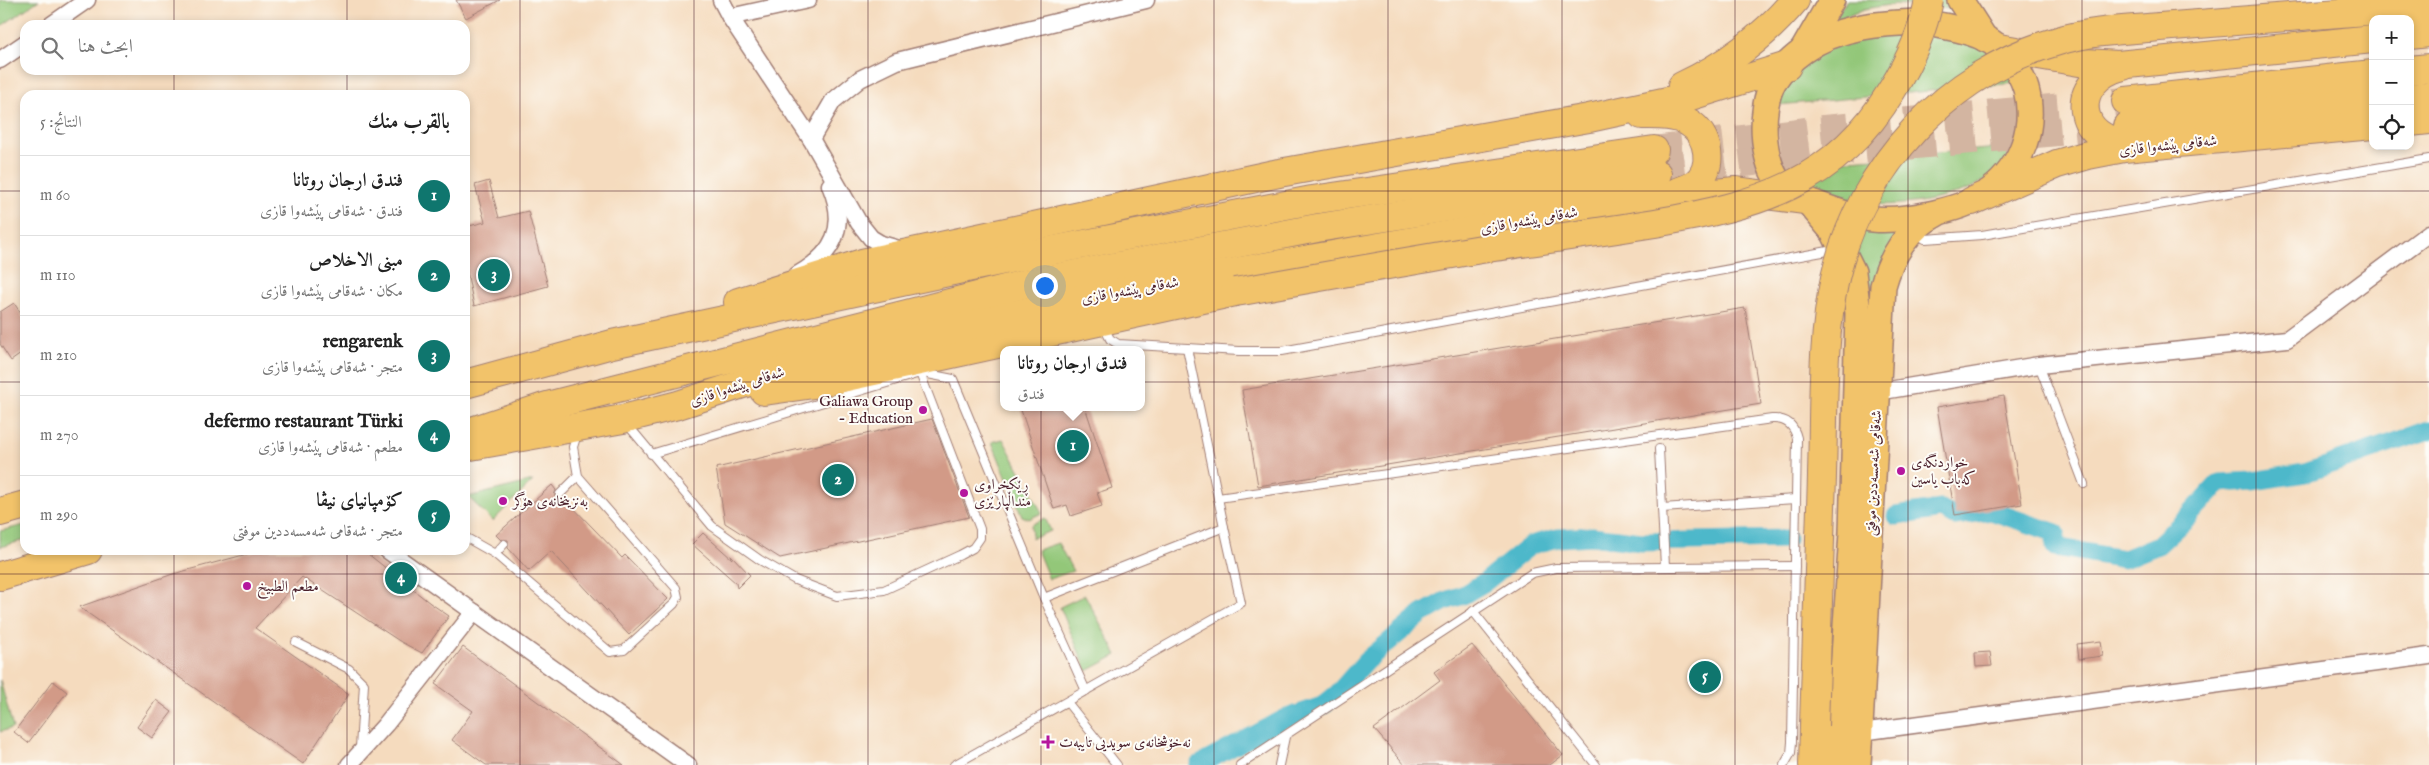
<!DOCTYPE html>
<html lang="ar">
<head>
<meta charset="utf-8">
<style>
  body { margin:0; font-family:"IM FELL English",Amiri,serif; background:#f2f2f2; color:#222; direction:rtl }
  .controls { position:absolute; right:15px; top:15px; display:grid; overflow:hidden; border-radius:10px; box-shadow:0 2px 8px #0003 }
  .controls button { width:45px; height:45px; display:grid; place-items:center; padding:0; border:0; border-bottom:1px solid #e0e0e0; background:#fff; color:#222; font:25px sans-serif }
  .you { position:absolute; left:1044px; top:285px; width:18px; height:18px; margin:-12px; border:4px solid #fff; border-radius:50%; background:#1a73e8; box-shadow:0 0 0 8px #1a73e833 }
  .badge { display:grid; place-items:center; width:32px; height:32px; border-radius:50%; background:#0f766e; color:#fff; font-size:16px; font-weight:700 }
  .pin { position:absolute; translate:-50% -50%; border:2px solid #fff; box-shadow:0 1px 5px #0006 }
  .popup { position:absolute; left:1000px; top:346px; width:145px; height:65px; box-sizing:border-box; display:grid; place-content:center; border-radius:10px; background:#fff; filter:drop-shadow(0 1px 4px #0005); font-size:16px; white-space:nowrap; color:#767676 }
  .popup b { font-size:19px; color:#222 }
  .popup::after { content:''; position:absolute; left:50%; top:100%; margin-left:-10px; border:10px solid transparent; border-top-color:#fff }
  .list { margin:0; padding:0; list-style:none }
  h2 { display:flex; justify-content:space-between; align-items:center; height:65px; margin:0; padding:0 20px; font-size:21px }
  h2 small { font-size:16px; font-weight:400; color:#767676 }
  .list li { display:grid; grid-template-columns:32px 1fr auto; gap:15px; align-items:center; box-sizing:border-box; height:80px; padding:0 20px; border-top:1px solid #e0e0e0 }
  .list b { display:block; font-size:19px; white-space:nowrap }
  .list p { margin:0; font-size:16px; white-space:nowrap; color:#767676 }
  .list em { font-size:16px; font-style:normal; color:#767676 }
  .icon { flex:none; width:28px; height:28px; fill:none; stroke:currentColor; stroke-width:2; stroke-linecap:round; stroke-linejoin:round }
  .map { position:relative; flex:none; width:2429px; height:765px; overflow:hidden; direction:ltr }
  .search { position:absolute; background:#fff; box-shadow:0 2px 8px #0003; left:20px; top:20px; width:450px; height:55px; display:flex; align-items:center; gap:12px; box-sizing:border-box; padding:0 18px; border-radius:15px; color:#767676; font-size:19px }
  .panel { position:absolute; background:#fff; box-shadow:0 2px 8px #0003; left:20px; top:90px; width:450px; height:465px; border-radius:15px; direction:rtl }
  .map>svg:first-child { display:block }
  .green { fill:#93c779; stroke:#6e7352 }
  .lines { fill:none; stroke-linecap:round; stroke-linejoin:round }
  .canal { stroke:#4db8ca; stroke-width:19 }
  .building { fill:#d29a87 }
  .highway-tunnel { stroke:#d3b5a1; stroke-width:28; stroke-dasharray:28 14; stroke-linecap:butt }
  .lane-casing { stroke:#a07d74; stroke-width:10 }
  .street-casing { stroke:#a07d74; stroke-width:19 }
  .primary-casing { stroke:#a07d74; stroke-width:28 }
  .highway-casing { stroke:#a07d74; stroke-width:30 }
  .lane { stroke:#fff; stroke-width:8 }
  .street { stroke:#fff; stroke-width:16 }
  .primary { stroke:#f2c36a; stroke-width:25 }
  .highway { stroke:#f2c36a; stroke-width:28 }
  .highway-bridge-casing { stroke:#a07d74; stroke-width:30; stroke-linecap:butt }
  .highway-bridge { stroke:#f2c36a; stroke-width:28 }
  .grid { fill:none; stroke:#4a1f2b; stroke-width:1; stroke-opacity:0.55 }
  .poi-dot { fill:#b5179e; stroke:#fdfcf7; stroke-width:2 }
  .labels { text-anchor:middle; stroke-width:4; stroke-linejoin:round; paint-order:stroke }
  .street-label { font-size:15px; fill:#4a1f2b; stroke:#fdfcf7 }
  .poi-label { font-size:15px; fill:#4a1f2b; stroke:#fdfcf7; text-anchor:start }
</style>
</head>
<body>
<div class="map">
<svg width="2429" height="765" viewBox="0 0 2429 765">
  <rect width="100%" height="100%" fill="#fdfcf7"/>
  <filter id="ink" filterUnits="userSpaceOnUse"><feTurbulence type="fractalNoise" baseFrequency=".02" numOctaves="2"/><feDisplacementMap in="SourceGraphic" scale="10" xChannelSelector="R" yChannelSelector="G"/><feConvolveMatrix kernelMatrix="1 2 1 2 8 2 1 2 1" color-interpolation-filters="sRGB"/></filter>
  <filter id="wash" filterUnits="userSpaceOnUse"><feTurbulence type="fractalNoise" baseFrequency=".0096" numOctaves="4" result="noise"/><feDisplacementMap in="SourceGraphic" scale="20" xChannelSelector="R" yChannelSelector="G"/><feGaussianBlur stdDeviation="1.12" result="paint"/><feColorMatrix in="noise" values="0 0 0 0 0 0 0 0 0 0 0 0 0 0 0 0 0 1.4 0 .05"/><feComposite in="paint" operator="in"/></filter>
  <g filter="url(#wash)">
    <rect width="100%" height="100%" fill="#f5dbbe"/>
    <g class="green">
      <polygon points="0,0 39,0 0,27"/>
      <polygon points="1847,0 1953,0 1960,10 1895,4 1864,9 1830,24"/>
      <polygon points="1900,33 1934,35 1983,47 2016,83 1778,105 1786,83 1805,64 1827,49 1859,38"/>
      <path d="M2012 147C2009 154 2005 165 1999 170 1965 202 1882 213 1839 198 1818 192 1803 181 1788 165Z"/>
      <polygon points="1837,226 1900,231 1871,301 1866,277"/>
      <polygon points="1003,439 1042,513 1029,519 1022,516 992,442"/>
      <polygon points="533,481 493,521 468,497"/>
      <polygon points="1045,518 1051,531 1032,538 1031,525"/>
      <polygon points="25,525 25,540 0,547 0,531"/>
      <polygon points="1058,543 1073,571 1049,579 1037,550"/>
      <polygon points="1085,595 1117,655 1087,671 1060,607"/>
      <polygon points="0,680 13,728 0,732"/>
    </g>
    <g class="lines">
      <g class="canal">
        <polyline points="1896,516 1941,509 1955,516 1991,511 2056,533 2055,547 2124,559 2158,545 2188,517 2219,483 2253,481 2305,473 2429,430"/>
        <polyline points="1199,765 1284,719 1322,706 1338,693 1366,661 1422,614 1445,601 1463,595 1485,582 1531,545 1558,538 1592,536 1642,542 1787,539"/>
      </g>
    </g>
    <g id="blocks">
      <g class="building">
        <polygon points="456,0 500,0 466,18"/>
        <polygon points="489,181 499,218 528,211 548,286 474,306 465,262 465,227 485,222 475,185"/>
        <polygon points="14,303 25,320 25,351 11,361 0,344 0,312"/>
        <polygon points="1745,308 1761,404 1258,486 1242,390"/>
        <polygon points="2004,396 2022,504 1955,515 1937,407"/>
        <polygon points="1020,407 1085,407 1112,488 1097,493 1102,506 1071,516 1067,505 1054,509"/>
        <polygon points="932,419 969,517 780,558 725,523 716,468"/>
        <polygon points="552,485 556,490 554,495 556,498 564,498 622,558 625,555 668,599 629,635 551,551 529,571 508,548 508,540 501,540 496,535"/>
        <polygon points="703,533 732,559 731,555 750,575 737,588 736,583 692,544"/>
        <polygon points="262,550 363,550 430,603 449,616 422,653 401,642 302,577 255,628 349,694 303,764 79,607 173,574"/>
        <polygon points="2101,641 2103,656 2079,659 2077,644"/>
        <polygon points="1472,645 1563,755 1550,765 1405,765 1374,729 1440,680 1434,672"/>
        <polygon points="463,647 624,765 486,765 452,740 473,711 435,684"/>
        <polygon points="1990,652 1992,666 1976,667 1975,653"/>
        <polygon points="53,681 67,692 28,743 14,732"/>
        <polygon points="156,700 172,712 152,738 137,727"/>
      </g>
    </g>
  </g>
  <g filter="url(#ink)">
    <use href="#blocks" fill-opacity="0" stroke="#a07d74" stroke-width="1"/>
    <g class="lines">
      <g class="highway-tunnel">
        <polyline points="1654,150 1813,130 2126,101"/>
        <polyline points="1657,174 1816,154 2115,127"/>
      </g>
      <defs>
        <g id="lane">
          <polyline points="1917,234 1925,239 1982,235 2429,159"/>
          <polyline points="1103,325 1110,339 1118,344 1239,351 1282,351 1839,249"/>
          <polyline points="2039,365 2084,484"/>
          <polyline points="918,372 953,379 1044,598 1086,691"/>
          <polyline points="627,424 712,526 760,560 795,580 837,596 884,590 960,555 973,548 980,538 980,529 920,373 651,454"/>
          <polyline points="1659,449 1665,566"/>
          <polyline points="560,494 578,476"/>
          <path d="M1218 498 1772 419C1786 418 1794 425 1797 438L1792 742 1791 753 1784 765"/>
          <polyline points="1662,508 1796,499"/>
          <polyline points="465,537 495,554 610,652 624,650 674,604 678,597 676,588 578,476 573,447 577,434"/>
          <polyline points="495,554 504,544"/>
          <polyline points="1044,598 1224,527 1187,348"/>
          <polyline points="1473,611 1596,765"/>
          <polyline points="296,642 349,669 364,684 360,748"/>
          <polyline points="1067,702 1117,765"/>
          <polyline points="954,765 1241,603 1224,527"/>
          <polyline points="1240,765 1532,573 1556,568 1795,566"/>
          <polyline points="1279,765 1285,737"/>
        </g>
        <g id="street">
          <polyline points="721,0 730,17 811,139 859,223 871,238 881,244 902,250"/>
          <polyline points="730,17 808,0"/>
          <polyline points="51,25 87,0"/>
          <polyline points="0,60 25,43"/>
          <polyline points="811,139 833,101 860,79 897,61 1146,0"/>
          <path d="M797 275C834 254 848 227 830 185"/>
          <polyline points="1877,392 2039,365 2287,339 2429,233"/>
          <polyline points="387,550 688,765"/>
          <polyline points="1861,732 2429,656"/>
          <polyline points="349,765 386,724 474,612"/>
        </g>
        <g id="primary">
          <polyline points="1960,0 1985,39"/>
          <path d="M1922 22C1943 26 1964 29 1984 38 2004 47 2020 69 2026 89 2036 127 2022 166 1991 190 1966 210 1903 222 1872 219 1851 217 1833 210 1814 203 1806 200 1797 197 1790 193 1760 174 1758 108 1774 81 1781 70 1793 58 1803 51 1837 26 1881 23 1922 22Z"/>
          <polyline points="1803,50 1832,0"/>
          <polyline points="1809,203 1834,233 1853,272 1858,313 1852,533 1837,765"/>
          <path d="M1858 765 1883 286C1891 256 1908 228 1936 214"/>
        </g>
        <g id="highway">
          <polyline points="2160,27 2429,6"/>
          <polyline points="2410,35 2429,33"/>
          <polyline points="1999,48 2085,63 2118,65 2373,39"/>
          <path d="M2123 66C2067 80 2074 143 2132 144"/>
          <polyline points="2410,70 2429,68"/>
          <path d="M1682 86C1727 65 1764 37 1795 0"/>
          <polyline points="2410,98 2429,96"/>
          <polyline points="2126,101 2373,74"/>
          <path d="M1642 115C1656 115 1675 114 1688 122 1709 134 1716 169 1694 185 1687 189 1679 191 1672 194"/>
          <polyline points="2410,122 2429,120"/>
          <polyline points="2127,126 2373,101"/>
          <polyline points="1972,201 2057,164 2088,155 2124,148 2373,125"/>
          <polyline points="738,302 862,263 1279,173 1589,118 1691,96 1787,66"/>
          <polyline points="465,384 612,344 1018,257 1312,200 1654,150"/>
          <polyline points="764,391 814,384 1235,292"/>
          <polyline points="469,432 547,406 1024,284 1317,228 1657,174"/>
          <polyline points="465,447 623,419 678,405 795,367 1084,298 1656,199 1735,191 1805,200"/>
          <polyline points="0,512 25,505"/>
          <polyline points="0,576 88,550"/>
          <polyline points="1813,765 1814,726"/>
        </g>
      </defs>
      <use href="#lane" class="lane-casing"/>
      <use href="#street" class="street-casing"/>
      <use href="#primary" class="primary-casing"/>
      <use href="#highway" class="highway-casing"/>
      <use href="#lane" class="lane"/>
      <use href="#street" class="street"/>
      <use href="#primary" class="primary"/>
      <use href="#highway" class="highway"/>
      <defs>
        <g id="highway-bridge">
          <path d="M1235 292C1321 277 1408 261 1494 247 1548 239 1601 232 1655 223 1757 205 1835 185 1892 90 1909 62 1923 32 1929 0"/>
          <path d="M1814 726C1817 643 1820 559 1822 475 1824 410 1821 342 1835 278 1860 167 1948 72 2058 41 2091 31 2125 30 2160 27"/>
        </g>
      </defs>
      <use href="#highway-bridge" class="highway-bridge-casing"/>
      <use href="#highway-bridge" class="highway-bridge"/>
    </g>
  </g>
  <path class="grid" d="M174 0V25M347 0V25M520 0V765M694 0V765M868 0V765M1041 0V765M1214 0V765M1388 0V765M1562 0V765M1735 0V765M1908 0V765M2082 0V765M2256 0V765M174 70V95M347 70V95M0 191H25M465 191H2429M0 382H25M465 382H2429M174 550V765M347 550V765M0 574H2429"/>
  <g class="poi-dot">
    <circle cx="923" cy="410" r="5"/>
    <circle cx="1901" cy="471" r="5"/>
    <circle cx="964" cy="493" r="5"/>
    <circle cx="503" cy="501" r="5"/>
    <circle cx="247" cy="586" r="5"/>
    <path d="M1045.5 734.5h5v5h5v5h-5v5h-5v-5h-5v-5h5z"/>
  </g>
  <g class="labels">
    <g class="street-label">
      <text transform="translate(2168 145) rotate(-6)" y="5">شەقامی پێشەوا قازی</text>
      <text transform="translate(1529 220) rotate(-10)" y="5">شەقامی پێشەوا قازی</text>
      <text transform="translate(1130 290) rotate(-10)" y="5">شەقامی پێشەوا قازی</text>
      <text transform="translate(737 386) rotate(-18)" y="5">شەقامی پێشەوا قازی</text>
      <text transform="translate(1873 473) rotate(-87)" y="5">شەقامی شەمسەددین موفتی</text>
    </g>
    <g class="poi-label">
      <text x="913" y="406" text-anchor="end">Galiawa Group<tspan x="913" dy="17">- Education</tspan></text>
      <text x="1911" y="467">خواردنگەی<tspan x="1911" dy="17">کەباب یاسین</tspan></text>
      <text x="974" y="489">ڕێکخراوی<tspan x="974" dy="17">منداڵپارێزی</tspan></text>
      <text x="513" y="506">بەنزینخانەی هۆگر</text>
      <text x="257" y="591">مطعم الطبيخ</text>
      <text x="1059" y="747">نەخۆشخانەی سویدیی تایبەت</text>
    </g>
  </g>
</svg>
<div class="controls">
<button>+</button>
<button>−</button>
<button><svg class="icon" aria-label="locate" viewBox="0 0 24 24"><circle cx="12" cy="12" r="6"/><path d="M12 2v4M12 18v4M2 12h4M18 12h4"/></svg></button>
</div>
<div class="you"></div>
<div class="pin badge" style="left:1073px;top:446px">1</div>
<div class="popup"><b>فندق ارجان روتانا</b>فندق</div>
<div class="pin badge" style="left:838px;top:480px">2</div>
<div class="pin badge" style="left:494px;top:275px">3</div>
<div class="pin badge" style="left:401px;top:578px">4</div>
<div class="pin badge" style="left:1705px;top:677px">5</div>
<div class="search"><svg class="icon" aria-label="search" viewBox="0 0 24 24"><circle cx="10" cy="10" r="6"/><path d="M15 15l6 6"/></svg>ابحث هنا</div>
<section class="panel">
<h2>بالقرب منك<small>النتائج: 5</small></h2>
<ul class="list">
<li><span class="badge">1</span><div><b>فندق ارجان روتانا</b><p>فندق · شەقامی پێشەوا قازی</p></div><em>60 m</em></li>
<li><span class="badge">2</span><div><b>مبنى الاخلاص</b><p>مكان · شەقامی پێشەوا قازی</p></div><em>110 m</em></li>
<li><span class="badge">3</span><div><b>rengarenk</b><p>متجر · شەقامی پێشەوا قازی</p></div><em>210 m</em></li>
<li><span class="badge">4</span><div><b>defermo restaurant Türki</b><p>مطعم · شەقامی پێشەوا قازی</p></div><em>270 m</em></li>
<li><span class="badge">5</span><div><b>کۆمپانیای نیڤا</b><p>متجر · شەقامی شەمسەددین موفتی</p></div><em>290 m</em></li>
</ul>
</section>
</div>
</body>
</html>
